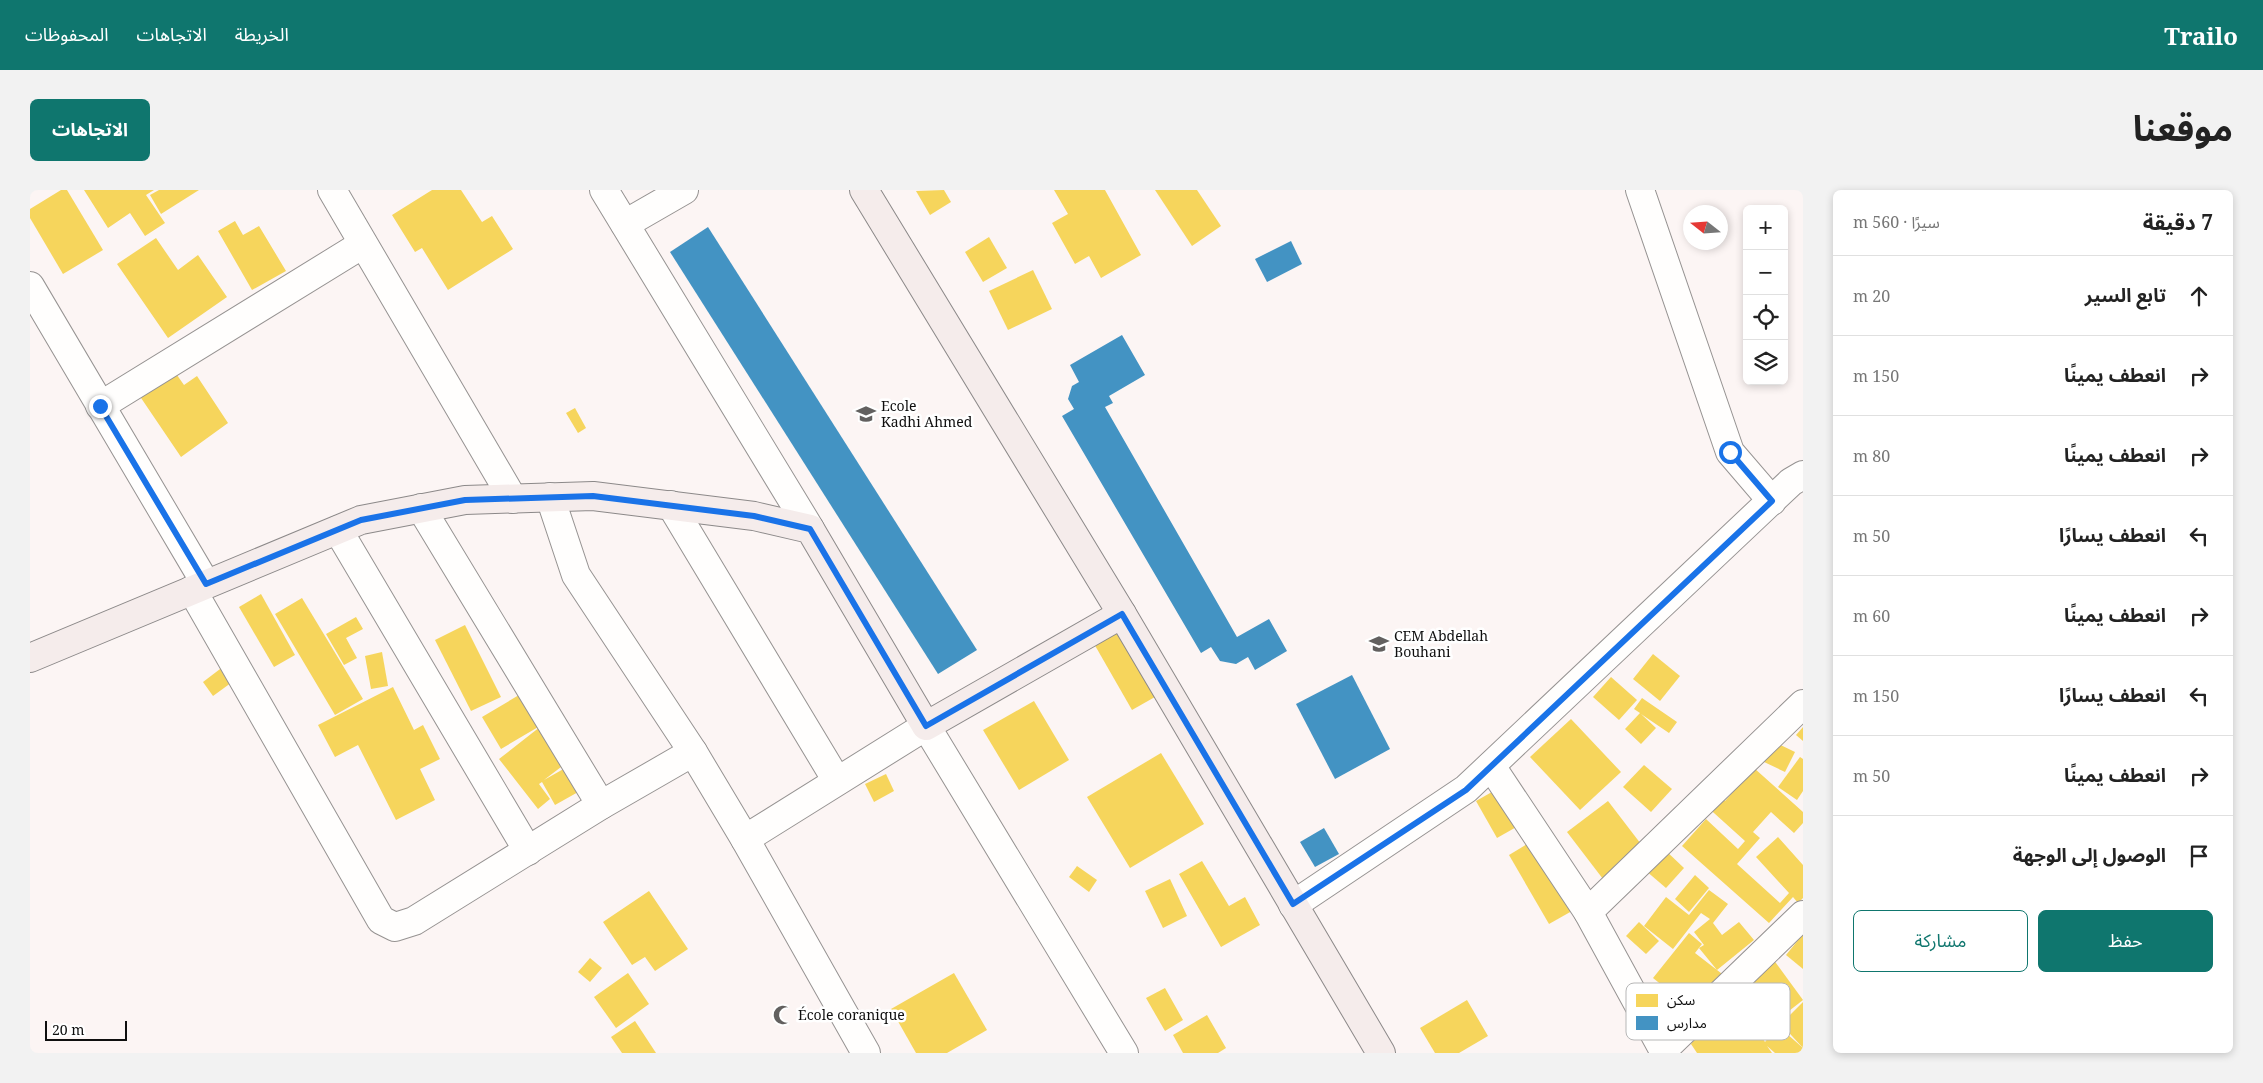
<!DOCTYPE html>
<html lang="ar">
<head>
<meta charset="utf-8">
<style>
  body { margin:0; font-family:"Noto Serif","Noto Sans Arabic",serif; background:#f2f2f2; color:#222; direction:rtl }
  .controls { position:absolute; right:15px; top:15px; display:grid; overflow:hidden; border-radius:8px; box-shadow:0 2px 8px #0003 }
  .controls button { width:45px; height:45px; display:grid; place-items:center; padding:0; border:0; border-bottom:1px solid #e0e0e0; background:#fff; color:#222; font:25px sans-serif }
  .compass { position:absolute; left:1653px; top:15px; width:45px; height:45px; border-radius:50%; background:#fff; box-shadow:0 2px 8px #0003; rotate:287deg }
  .scale { position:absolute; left:15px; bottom:12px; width:82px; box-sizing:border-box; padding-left:5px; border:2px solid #0f0f0f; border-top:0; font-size:14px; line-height:18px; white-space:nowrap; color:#0f0f0f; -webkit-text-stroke:4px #fff; paint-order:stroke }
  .stop { position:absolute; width:15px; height:15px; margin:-11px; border:4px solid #1a73e8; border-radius:50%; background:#fff }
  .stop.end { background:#1a73e8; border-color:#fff; box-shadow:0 1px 5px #0008 }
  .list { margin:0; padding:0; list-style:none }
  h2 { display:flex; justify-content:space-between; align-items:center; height:65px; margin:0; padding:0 20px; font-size:21px }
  h2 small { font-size:16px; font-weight:400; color:#767676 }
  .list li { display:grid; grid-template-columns:32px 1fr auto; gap:15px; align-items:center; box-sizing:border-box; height:80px; padding:0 20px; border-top:1px solid #e0e0e0 }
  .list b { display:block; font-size:19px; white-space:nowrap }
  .list em { font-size:16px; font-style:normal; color:#767676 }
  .actions { display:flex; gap:10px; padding:15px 20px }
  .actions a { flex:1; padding:11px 0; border:1px solid #0f766e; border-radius:8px; text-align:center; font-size:18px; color:#0f766e }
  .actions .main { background:#0f766e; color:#fff }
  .icon { flex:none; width:28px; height:28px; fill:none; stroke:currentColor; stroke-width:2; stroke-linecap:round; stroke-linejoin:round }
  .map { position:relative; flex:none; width:1773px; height:863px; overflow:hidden; direction:ltr; border-radius:8px }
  header { display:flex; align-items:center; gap:30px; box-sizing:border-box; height:70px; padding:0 25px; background:#0f766e; color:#fff }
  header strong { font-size:24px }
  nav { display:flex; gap:28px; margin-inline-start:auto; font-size:18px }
  .intro { display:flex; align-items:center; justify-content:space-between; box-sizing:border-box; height:120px; padding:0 30px }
  h1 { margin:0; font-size:35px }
  .button { padding:12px 22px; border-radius:8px; background:#0f766e; color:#fff; font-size:18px; font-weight:700 }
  main { display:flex; gap:30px; padding:0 30px }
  aside { flex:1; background:#fff; border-radius:8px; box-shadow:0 2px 8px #0003 }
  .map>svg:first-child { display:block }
  .homes { fill:#f6d55c }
  .schools { fill:#4393c3 }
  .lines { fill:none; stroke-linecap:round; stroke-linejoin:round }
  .street-casing { stroke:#969392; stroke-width:30 }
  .secondary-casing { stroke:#8c8989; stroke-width:30 }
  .street { stroke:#fffefd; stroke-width:28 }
  .secondary { stroke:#f5eceb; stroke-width:28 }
  .route { stroke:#1a73e8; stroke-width:6 }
  .labels { text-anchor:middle; stroke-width:5; stroke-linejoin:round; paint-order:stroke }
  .poi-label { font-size:14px; fill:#0f0f0f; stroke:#fff; text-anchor:start }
  .key { fill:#fff; stroke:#b7b7b7; stroke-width:1 }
  .key-label { font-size:14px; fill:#0f0f0f }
</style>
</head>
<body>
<header>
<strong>Trailo</strong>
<nav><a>الخريطة</a><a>الاتجاهات</a><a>المحفوظات</a></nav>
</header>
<div class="intro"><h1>موقعنا</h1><a class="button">الاتجاهات</a></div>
<main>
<aside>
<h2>7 دقيقة<small>سيرًا · 560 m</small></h2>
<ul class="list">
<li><svg class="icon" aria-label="ahead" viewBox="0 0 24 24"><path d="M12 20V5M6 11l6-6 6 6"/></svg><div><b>تابع السير</b></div><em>20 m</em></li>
<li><svg class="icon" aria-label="right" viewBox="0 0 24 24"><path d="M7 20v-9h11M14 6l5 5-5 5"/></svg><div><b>انعطف يمينًا</b></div><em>150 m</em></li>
<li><svg class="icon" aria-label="right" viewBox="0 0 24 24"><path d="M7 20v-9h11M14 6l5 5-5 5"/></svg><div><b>انعطف يمينًا</b></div><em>80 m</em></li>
<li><svg class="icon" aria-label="left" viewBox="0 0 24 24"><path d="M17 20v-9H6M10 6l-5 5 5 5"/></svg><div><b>انعطف يسارًا</b></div><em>50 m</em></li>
<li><svg class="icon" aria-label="right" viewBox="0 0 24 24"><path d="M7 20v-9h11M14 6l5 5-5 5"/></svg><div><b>انعطف يمينًا</b></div><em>60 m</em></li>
<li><svg class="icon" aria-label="left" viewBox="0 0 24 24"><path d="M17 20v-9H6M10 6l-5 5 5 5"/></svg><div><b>انعطف يسارًا</b></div><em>150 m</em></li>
<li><svg class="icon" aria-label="right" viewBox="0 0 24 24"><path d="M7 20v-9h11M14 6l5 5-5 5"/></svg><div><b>انعطف يمينًا</b></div><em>50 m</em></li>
<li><svg class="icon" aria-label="arrive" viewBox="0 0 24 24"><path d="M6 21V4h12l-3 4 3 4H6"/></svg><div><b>الوصول إلى الوجهة</b></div></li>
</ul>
<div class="actions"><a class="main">حفظ</a><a>مشاركة</a></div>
</aside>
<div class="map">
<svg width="1773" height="863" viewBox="0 0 1773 863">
  <rect width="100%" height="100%" fill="#fcf5f4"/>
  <g class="homes">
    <polygon points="31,0 37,0 73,60 33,84 0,28 0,19"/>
    <polygon points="54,0 124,0 116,5 135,33 115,46 100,23 78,38"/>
    <polygon points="129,0 169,0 131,24 120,5"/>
    <polygon points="402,0 431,0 452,32 462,26 483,59 418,100 392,58 385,62 362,25"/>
    <polygon points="914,0 921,12 900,25 886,1"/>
    <polygon points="1024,0 1075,0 1111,65 1071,88 1059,66 1045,74 1022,33 1038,24"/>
    <polygon points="1125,0 1167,0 1191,36 1162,56"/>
    <polygon points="205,31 213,45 229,36 256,81 222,100 188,41"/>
    <polygon points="959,47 977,78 953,92 935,62"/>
    <polygon points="126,48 148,80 168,65 197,107 138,148 87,74"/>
    <polygon points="1003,80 1022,119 978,140 959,101"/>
    <polygon points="142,178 154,195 167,186 198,233 151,267 107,202"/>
    <polygon points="545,218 556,238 548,243 536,223"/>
    <polygon points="231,404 265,465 244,477 209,417"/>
    <polygon points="272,408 333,509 305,525 245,424"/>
    <polygon points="1097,423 1139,499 1102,520 1059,445"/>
    <polygon points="326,427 333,439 316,448 327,468 314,475 296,444"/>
    <polygon points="435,435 471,507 441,521 405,450"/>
    <polygon points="352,462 358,496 341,499 335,466"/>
    <polygon points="1623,464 1650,486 1630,511 1603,489"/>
    <polygon points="194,476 205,490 183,506 173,492"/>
    <polygon points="1581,487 1607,510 1589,530 1563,507"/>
    <polygon points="511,492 552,561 514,590 553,568 566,592 525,615 512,592 509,594 520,609 508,619 469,569 515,533 471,559 452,527"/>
    <polygon points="363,497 384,540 393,535 410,569 390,579 405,610 366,630 328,555 305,567 288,535"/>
    <polygon points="1612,508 1647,532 1639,543 1611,524 1626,538 1611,554 1595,539 1610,523 1604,519"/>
    <polygon points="1004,511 1039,570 989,600 953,540"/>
    <polygon points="1541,529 1591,582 1550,620 1500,567"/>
    <polygon points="1773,537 1773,551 1766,545"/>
    <polygon points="1742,551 1765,562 1755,582 1732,571"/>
    <polygon points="1131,563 1174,634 1100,678 1057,607"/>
    <polygon points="1770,567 1773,569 1773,601 1767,610 1748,597"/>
    <polygon points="1614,575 1642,599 1621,622 1593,597"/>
    <polygon points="1724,578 1773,622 1773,633 1764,643 1741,622 1723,642 1730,648 1707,674 1750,713 1759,703 1726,667 1748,647 1773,675 1773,708 1768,713 1763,707 1739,733 1652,656 1676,629 1708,659 1715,651 1674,614 1685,601 1695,611"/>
    <polygon points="856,584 864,601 844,612 835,594"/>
    <polygon points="1476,594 1497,631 1467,648 1446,611"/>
    <polygon points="1578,611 1614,658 1573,689 1537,642"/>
    <polygon points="1502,651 1542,721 1519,734 1479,665"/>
    <polygon points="1634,659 1654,678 1636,698 1615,680"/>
    <polygon points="1172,671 1199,716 1215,707 1230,735 1191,757 1149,684"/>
    <polygon points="1047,676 1067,690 1059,702 1039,687"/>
    <polygon points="1665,685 1679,698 1659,722 1645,709"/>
    <polygon points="1140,689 1157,726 1133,738 1115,701"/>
    <polygon points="1679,700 1698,714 1683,733 1692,745 1709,732 1724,750 1687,780 1696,787 1668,824 1623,788 1659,743 1672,754 1665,763 1687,780 1669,758 1674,755 1664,742 1680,729 1671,723 1643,759 1614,736 1636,707 1659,725"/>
    <polygon points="619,701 658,759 625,781 615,767 602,775 573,732"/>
    <polygon points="1609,732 1629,751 1616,764 1596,746"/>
    <polygon points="1773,744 1773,779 1756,765"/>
    <polygon points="560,768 572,778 560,792 548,782"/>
    <polygon points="1743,769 1773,810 1745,832 1714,791"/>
    <polygon points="598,783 619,814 586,838 564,807"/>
    <polygon points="924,783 957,840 917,863 886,863 861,819"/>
    <polygon points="1135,798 1153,830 1135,841 1116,808"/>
    <polygon points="1692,809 1707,820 1723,809 1731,815 1717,825 1735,852 1748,836 1773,858 1773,863 1745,863 1737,856 1742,863 1667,863 1661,854"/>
    <polygon points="1437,810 1458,846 1429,863 1405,863 1390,838"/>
    <polygon points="1773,812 1773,858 1751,834"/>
    <polygon points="1177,825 1196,858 1188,863 1153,863 1143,845"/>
    <polygon points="605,831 626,863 592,863 581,847"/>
  </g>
  <g class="schools">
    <polygon points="678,37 947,460 908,484 640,62"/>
    <polygon points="1261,51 1272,74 1237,92 1225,69"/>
    <polygon points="1092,145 1115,185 1079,206 1083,213 1075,217 1207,447 1239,429 1257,461 1225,480 1218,467 1206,474 1190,471 1181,457 1171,463 1032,226 1044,219 1038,209 1042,196 1049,192 1040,175"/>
    <polygon points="1322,485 1360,559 1305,589 1266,514"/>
    <polygon points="1294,638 1309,664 1285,677 1270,652"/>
  </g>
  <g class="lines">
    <defs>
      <g id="street">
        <polyline points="302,0 483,309"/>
        <polyline points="574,0 780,339"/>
        <polyline points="1610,0 1700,262 1742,311"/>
        <polyline points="595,34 654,0"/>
        <polyline points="0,96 176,394"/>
        <polyline points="70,216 333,54"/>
        <polyline points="520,307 546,385 663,562 715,649 836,863"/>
        <polyline points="641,315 807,591"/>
        <polyline points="391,318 571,615"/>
        <polyline points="308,340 498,661"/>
        <polyline points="162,400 351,730 365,737 384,731 571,615 663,562"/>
        <polyline points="1461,576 1558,722 1635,863"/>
        <polyline points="715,649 896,536 1094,863"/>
        <polyline points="1263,715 1436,599 1761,292 1773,285"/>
        <polyline points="1558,722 1773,514"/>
        <polyline points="1633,860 1773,725"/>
      </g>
      <g id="secondary">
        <polyline points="834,0 1092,424 1351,863"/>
        <polyline points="0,468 331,330 435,310 563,306 724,326 780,339 896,536 1092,424"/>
      </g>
    </defs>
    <use href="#street" class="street-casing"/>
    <use href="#secondary" class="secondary-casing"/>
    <use href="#street" class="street"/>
    <use href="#secondary" class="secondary"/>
  </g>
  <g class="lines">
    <polyline class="route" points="70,216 176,394 331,330 435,310 563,306 724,326 780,339 896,536 1092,424 1263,714 1436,600 1742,311 1700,262"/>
  </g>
  <defs>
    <symbol id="school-bare" viewBox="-9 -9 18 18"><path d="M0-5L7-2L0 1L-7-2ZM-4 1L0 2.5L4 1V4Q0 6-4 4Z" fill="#62605f" stroke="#fff" stroke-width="2.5" paint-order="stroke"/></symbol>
    <symbol id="mosque-bare" viewBox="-9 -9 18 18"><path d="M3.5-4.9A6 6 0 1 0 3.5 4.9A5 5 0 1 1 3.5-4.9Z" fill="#62605f" stroke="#fff" stroke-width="2.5" paint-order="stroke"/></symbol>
  </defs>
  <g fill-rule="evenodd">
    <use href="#school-bare" x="822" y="210" width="28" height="28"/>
    <use href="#school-bare" x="1335" y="440" width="28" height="28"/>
    <use href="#mosque-bare" x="739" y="811" width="28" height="28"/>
  </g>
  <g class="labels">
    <g class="poi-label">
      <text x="851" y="221">Ecole<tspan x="851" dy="16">Kadhi Ahmed</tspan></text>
      <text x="1364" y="451">CEM Abdellah<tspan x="1364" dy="16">Bouhani</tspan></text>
      <text x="768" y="830">École coranique</text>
    </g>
  </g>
  <rect x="1596" y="793" width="164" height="57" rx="8" class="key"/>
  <rect x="1606" y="804" width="22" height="13" fill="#f6d55c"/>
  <rect x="1606" y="826" width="22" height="14" fill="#4393c3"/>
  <g class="key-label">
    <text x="1637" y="815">سكن</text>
    <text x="1637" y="838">مدارس</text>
  </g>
</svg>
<div class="controls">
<button>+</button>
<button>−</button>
<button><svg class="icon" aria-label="locate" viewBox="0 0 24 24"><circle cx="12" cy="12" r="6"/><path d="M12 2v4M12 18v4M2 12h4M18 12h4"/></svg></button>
<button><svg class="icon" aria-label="layers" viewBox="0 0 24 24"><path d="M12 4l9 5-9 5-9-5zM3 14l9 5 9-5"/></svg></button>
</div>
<svg class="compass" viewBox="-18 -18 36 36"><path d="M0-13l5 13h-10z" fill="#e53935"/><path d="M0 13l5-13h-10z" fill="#767676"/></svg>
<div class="scale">20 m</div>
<div class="stop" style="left:1700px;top:262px"></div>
<div class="stop end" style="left:70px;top:216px"></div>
</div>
</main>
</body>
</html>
